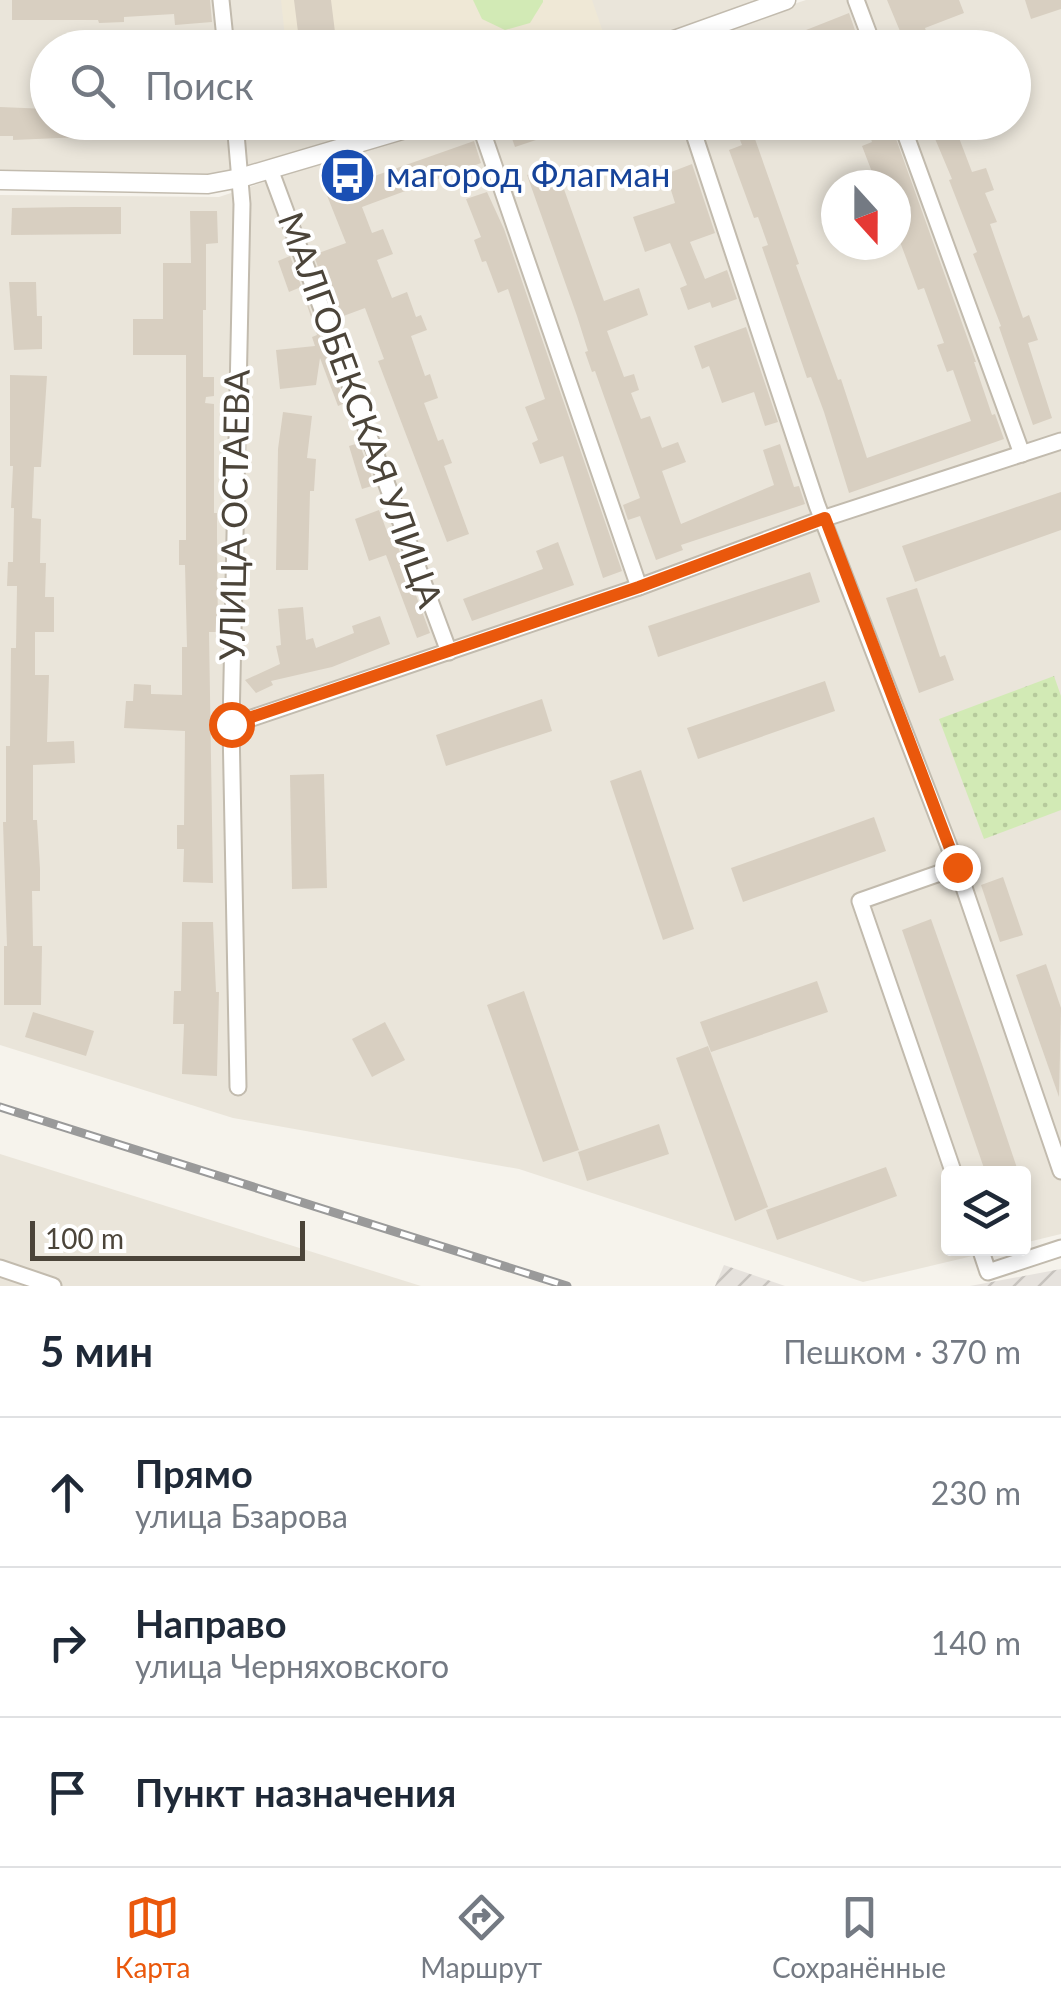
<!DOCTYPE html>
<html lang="ru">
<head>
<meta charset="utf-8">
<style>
  body { margin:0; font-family:Lato,sans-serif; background:#f6f6f7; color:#1f2937 }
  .controls { position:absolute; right:30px; bottom:30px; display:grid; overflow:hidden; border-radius:10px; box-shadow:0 5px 15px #0003 }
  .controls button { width:90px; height:90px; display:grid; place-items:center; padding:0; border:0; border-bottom:2px solid #e0e1e3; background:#fff; color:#1f2937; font:50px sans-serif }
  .compass { position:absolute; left:821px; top:170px; width:90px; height:90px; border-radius:50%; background:#fff; box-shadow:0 5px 15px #0003; rotate:159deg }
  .scale { position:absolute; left:30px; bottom:25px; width:275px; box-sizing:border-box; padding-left:10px; border:5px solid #4b4439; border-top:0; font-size:28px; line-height:35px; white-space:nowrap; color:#4b4439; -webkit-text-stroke:8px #fff; paint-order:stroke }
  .stop { position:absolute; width:30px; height:30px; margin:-22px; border:8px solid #ea580c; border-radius:50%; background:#fff }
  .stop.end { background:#ea580c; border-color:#fff; box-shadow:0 2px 10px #0008 }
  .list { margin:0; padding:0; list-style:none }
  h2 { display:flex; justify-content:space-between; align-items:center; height:130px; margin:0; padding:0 40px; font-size:42px }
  h2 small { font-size:32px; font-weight:400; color:#747a83 }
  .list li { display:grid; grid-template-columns:65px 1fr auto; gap:30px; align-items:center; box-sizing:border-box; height:150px; padding:0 40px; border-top:2px solid #e0e1e3 }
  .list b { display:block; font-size:38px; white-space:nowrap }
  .list p { margin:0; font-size:32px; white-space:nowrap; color:#747a83 }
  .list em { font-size:32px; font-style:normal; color:#747a83 }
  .icon { flex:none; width:55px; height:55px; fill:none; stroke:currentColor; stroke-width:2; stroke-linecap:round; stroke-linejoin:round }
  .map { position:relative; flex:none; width:1061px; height:1286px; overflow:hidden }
  .search { position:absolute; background:#fff; box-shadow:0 5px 15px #0003; left:30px; right:30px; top:30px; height:110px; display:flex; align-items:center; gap:25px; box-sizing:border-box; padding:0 35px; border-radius:55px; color:#747a83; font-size:38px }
  .sheet { height:580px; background:#fff }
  nav { display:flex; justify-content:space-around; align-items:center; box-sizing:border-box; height:140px; border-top:2px solid #e0e1e3; background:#fff; font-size:28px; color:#747a83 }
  nav a { display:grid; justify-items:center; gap:5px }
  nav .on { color:#ea580c }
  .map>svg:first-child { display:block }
  .residential { fill:#eae5da; fill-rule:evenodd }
  .industrial { fill:url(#industrial-furrows) }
  .education { fill:#efe8d6 }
  .grass { fill:url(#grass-dots) }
  .pitch { fill:#d2eab5 }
  .building { fill:#d8cfc1 }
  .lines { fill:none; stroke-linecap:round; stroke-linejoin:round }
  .minor-casing { stroke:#c2bbae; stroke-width:19 }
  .tertiary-casing { stroke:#c2bbae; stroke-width:21 }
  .minor { stroke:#fff; stroke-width:15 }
  .tertiary { stroke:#fff; stroke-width:18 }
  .rail-casing { stroke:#9a9a9a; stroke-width:9 }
  .rail { stroke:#fff; stroke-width:5; stroke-dasharray:15; stroke-linecap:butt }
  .route { stroke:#ea580c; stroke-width:12 }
  .labels { text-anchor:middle; stroke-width:8; stroke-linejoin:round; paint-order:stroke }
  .transit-label { font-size:35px; fill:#164399; stroke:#fff; text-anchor:start }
  .street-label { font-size:35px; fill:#4b4439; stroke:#fff }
</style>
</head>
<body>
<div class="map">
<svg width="1061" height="1286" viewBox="0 0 1061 1286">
  <defs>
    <pattern id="industrial-furrows" width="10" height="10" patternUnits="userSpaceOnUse" patternTransform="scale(2.5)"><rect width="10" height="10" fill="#e6e2dd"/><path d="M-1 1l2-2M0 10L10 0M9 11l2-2" fill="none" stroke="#c7c3be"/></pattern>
    <pattern id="grass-dots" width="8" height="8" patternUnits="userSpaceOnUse" patternTransform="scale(2.5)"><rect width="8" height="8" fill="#d2eab5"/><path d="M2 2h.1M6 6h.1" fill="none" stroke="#b6ca9c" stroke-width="1.8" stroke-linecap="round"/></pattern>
  </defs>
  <rect width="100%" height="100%" fill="#f6f3ec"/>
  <g class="residential">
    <polygon points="0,0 786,0 652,47 48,48 48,122 429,123 240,178 0,180"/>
    <path d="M806 0H1061V1234L1024 1243V1174H948V1248L1002 1249 863 1282 519 1169 233 1118 0 1045V195L219 197 441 123 1014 122V48L664 47ZM836 185H896V245H836Z"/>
    <polygon points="0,1154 421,1286 0,1286"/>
  </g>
  <g class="industrial">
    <polygon points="724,1265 785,1286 715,1286"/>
    <polygon points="1061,1269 1061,1286 970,1286"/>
  </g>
  <polygon class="education" points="281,0 592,0 604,35 564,48 286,47"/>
  <polygon class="grass" points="1054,676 1061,696 1061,810 984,839 939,719"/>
  <polygon class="pitch" points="473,0 543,0 543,2 530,23 505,30 482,19"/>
  <g class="building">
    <polygon points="12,0 210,0 212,22 175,25 174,14 124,17 124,22 99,23 98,20 12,20"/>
    <polygon points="294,0 331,0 337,48 300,48"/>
    <polygon points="887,0 959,0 964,13 925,28 932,48 907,48"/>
    <polygon points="1025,0 1061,0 1061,9 1031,19"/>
    <polygon points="849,13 857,36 827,48 761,48"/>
    <polygon points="0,107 48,109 48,122 129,122 129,135 13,140 13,136 0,136"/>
    <polygon points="159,122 219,122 219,136 160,138"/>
    <polygon points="532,122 581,122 581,125 515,147 509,130"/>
    <polygon points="733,122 749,122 799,264 796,265 838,380 841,379 867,458 971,421 953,370 947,372 937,345 944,343 924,288 918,290 896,231 896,185 877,185 862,146 872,142 865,122 890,122 976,362 974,362 992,415 995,414 1004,439 849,493 824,412 811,377 807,378 762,247 768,245 758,217 754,218 729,150 742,145"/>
    <polygon points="928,122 953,122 972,172 986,168 994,190 985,193 997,222 990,224 1023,318 1029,315 1038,340 1028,343 1052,418 1033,425 999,327 1001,326 973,254 977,252 949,180 952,179"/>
    <polygon points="474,141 481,163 362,207 372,233 383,229 393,254 377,260 392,298 407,292 416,317 421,315 427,330 411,336 425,376 430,374 438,398 424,403 438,441 443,439 452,463 444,466 469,534 447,542 378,361 384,359 365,308 338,318 339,323 311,248 314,248 316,254 346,243 326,193"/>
    <polygon points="555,164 604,301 639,288 648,315 607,331 624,377 634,374 639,390 631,393 641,419 650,416 662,448 678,442 686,462 662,471 681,524 774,485 763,450 780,444 794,487 799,486 805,504 681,545 683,550 656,560 640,516 628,520 623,505 640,498 595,371 592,372 585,352 588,351 577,316 527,175"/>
    <polygon points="692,164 715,233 690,242 705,279 727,270 737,299 712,308 710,302 688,310 680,288 687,285 670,243 645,252 633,217 675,203 666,174"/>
    <polygon points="487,192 504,229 622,571 603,578 563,456 540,464 532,443 538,440 525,407 545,399 508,289 498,293 486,261 482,262 474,240 481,237 466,199"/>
    <polygon points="74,207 121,207 121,234 11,235 12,208"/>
    <polygon points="190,211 217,211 218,243 206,244 206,310 203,310 203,377 214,377 214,396 206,397 205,403 214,404 214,513 217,513 217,537 218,632 209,632 213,883 183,882 184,849 177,849 177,825 184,825 185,731 124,728 126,701 133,701 134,684 151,685 151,694 182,695 182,647 187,647 185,565 179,565 179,540 186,540 186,355 133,355 133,319 163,319 163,263 191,263"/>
    <polygon points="290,256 345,403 338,406 320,358 316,385 280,389 276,350 315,346 312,337 317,335 301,287 289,292 278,261"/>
    <polygon points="9,282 36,282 37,316 42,316 42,349 14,350"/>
    <polygon points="746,327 778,422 765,426 754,392 722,403 709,366 702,369 694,346"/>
    <polygon points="10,375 47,376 41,467 34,467 32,518 41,519 40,563 46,563 45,597 54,597 54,632 35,632 35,675 49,675 47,742 74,741 75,763 33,765 33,820 37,820 40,869 40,891 32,891 33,946 42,946 41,1005 4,1005 4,946 7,946 3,822 6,822 6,746 10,746 11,648 16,648 17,586 7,586 8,562 13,562 14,508 11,508 13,466 10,466"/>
    <polygon points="283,412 312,416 307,458 316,459 314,491 310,491 308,570 276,570 278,449"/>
    <polygon points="359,443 375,485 362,489 349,446"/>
    <polygon points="1061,492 1061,530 915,582 902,546"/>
    <polygon points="379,510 389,537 394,536 430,633 417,638 386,555 369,561 355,519"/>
    <polygon points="558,542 574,585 472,621 463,599 543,569 536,551"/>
    <polygon points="810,572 820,602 658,657 648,626"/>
    <polygon points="917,588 940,657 945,655 954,680 919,693 886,598"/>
    <polygon points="303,607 306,640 313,638 316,648 354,633 352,626 380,616 390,644 332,667 271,681 273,685 256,693 245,680 280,664 276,646 281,645 278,609"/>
    <polygon points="825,681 835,711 698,759 687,728"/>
    <polygon points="542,699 552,731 446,766 436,735"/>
    <polygon points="641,770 694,929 663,940 610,781"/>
    <polygon points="324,774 327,888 292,889 290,775"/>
    <polygon points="874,817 886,851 743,902 731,868"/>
    <polygon points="1003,877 1023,935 1000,942 981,885"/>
    <polygon points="931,919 982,1064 1019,1174 986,1174 902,930"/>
    <polygon points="182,922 213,922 216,992 219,992 217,1076 182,1074 184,1024 173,1024 174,991 181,991"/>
    <polygon points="1046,964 1061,1008 1059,1097 1016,975"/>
    <polygon points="817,981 828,1012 711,1052 700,1022"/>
    <polygon points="524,991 579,1150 543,1162 487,1005"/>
    <polygon points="33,1012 94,1031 86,1056 25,1037"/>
    <polygon points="385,1022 405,1060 372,1077 352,1039"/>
    <polygon points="708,1046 768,1207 735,1221 676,1058"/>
    <polygon points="659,1124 669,1154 587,1181 578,1152"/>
    <polygon points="886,1167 897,1196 777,1240 766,1210"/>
  </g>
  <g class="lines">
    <defs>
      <g id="minor">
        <polyline points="221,0 226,48"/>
        <polyline points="856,0 874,48"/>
        <polyline points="235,122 242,204 231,725 238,1087"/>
        <polyline points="479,122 639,587"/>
        <polyline points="690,122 817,505 957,867 1061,1171"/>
        <polyline points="901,122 1022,454"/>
        <polyline points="270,169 449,652"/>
        <polyline points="231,725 639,587 825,518 1061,441"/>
        <polyline points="954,1174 860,901 957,867"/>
        <polyline points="980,1248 988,1272 1061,1248"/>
        <polyline points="0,1268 53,1286"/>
      </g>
      <g id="tertiary">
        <polyline points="652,48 786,0"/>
        <polyline points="0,180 208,184 240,178 429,122"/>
      </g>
    </defs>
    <use href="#minor" class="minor-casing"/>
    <use href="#tertiary" class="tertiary-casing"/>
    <use href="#minor" class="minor"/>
    <use href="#tertiary" class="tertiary"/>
    <defs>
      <polyline id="rail" points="0,1107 567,1286"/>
    </defs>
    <use href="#rail" class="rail-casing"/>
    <use href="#rail" class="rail"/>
  </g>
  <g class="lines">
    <polyline class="route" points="231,724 639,587 825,518 957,867"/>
  </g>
  <defs>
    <symbol id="bus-disc" viewBox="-11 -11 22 22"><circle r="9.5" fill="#1a4fb4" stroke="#fff"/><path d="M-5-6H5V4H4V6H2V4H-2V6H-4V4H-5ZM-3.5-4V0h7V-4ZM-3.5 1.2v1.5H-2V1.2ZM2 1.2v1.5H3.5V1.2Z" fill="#fff"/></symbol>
  </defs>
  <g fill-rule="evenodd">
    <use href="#bus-disc" x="316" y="144" width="63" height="63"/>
  </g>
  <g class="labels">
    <g class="transit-label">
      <text x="386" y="187">магород Флагман</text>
    </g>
    <g class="street-label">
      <text transform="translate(360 410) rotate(70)" y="12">МАЛГОБЕКСКАЯ УЛИЦА</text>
      <text transform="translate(235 515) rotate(-89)" y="12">УЛИЦА ОСТАЕВА</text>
    </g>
  </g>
</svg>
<div class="controls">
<button><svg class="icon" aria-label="layers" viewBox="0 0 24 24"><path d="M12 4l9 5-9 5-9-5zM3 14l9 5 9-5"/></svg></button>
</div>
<svg class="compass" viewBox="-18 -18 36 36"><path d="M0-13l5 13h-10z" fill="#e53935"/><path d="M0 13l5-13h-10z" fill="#747a83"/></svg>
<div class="scale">100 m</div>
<div class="stop" style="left:231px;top:724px"></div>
<div class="stop end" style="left:957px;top:867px"></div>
<div class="search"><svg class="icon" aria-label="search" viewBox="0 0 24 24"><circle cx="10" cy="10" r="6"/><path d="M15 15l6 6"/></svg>Поиск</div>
</div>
<section class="sheet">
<h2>5 мин<small>Пешком · 370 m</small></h2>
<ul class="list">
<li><svg class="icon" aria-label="ahead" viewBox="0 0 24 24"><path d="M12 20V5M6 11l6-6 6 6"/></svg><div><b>Прямо</b><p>улица Бзарова</p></div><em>230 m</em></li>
<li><svg class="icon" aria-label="right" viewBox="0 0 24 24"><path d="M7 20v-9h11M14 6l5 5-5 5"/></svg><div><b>Направо</b><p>улица Черняховского</p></div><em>140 m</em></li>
<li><svg class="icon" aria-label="arrive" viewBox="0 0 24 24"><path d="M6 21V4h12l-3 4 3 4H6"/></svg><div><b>Пункт назначения</b></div></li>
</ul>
</section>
<nav>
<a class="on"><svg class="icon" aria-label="map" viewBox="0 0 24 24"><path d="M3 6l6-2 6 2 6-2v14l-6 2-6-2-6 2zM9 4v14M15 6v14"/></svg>Карта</a>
<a><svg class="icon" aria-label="directions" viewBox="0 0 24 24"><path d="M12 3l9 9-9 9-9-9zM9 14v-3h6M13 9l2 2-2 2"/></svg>Маршрут</a>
<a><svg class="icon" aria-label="saved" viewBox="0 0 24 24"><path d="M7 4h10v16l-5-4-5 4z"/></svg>Сохранённые</a>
</nav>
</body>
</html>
